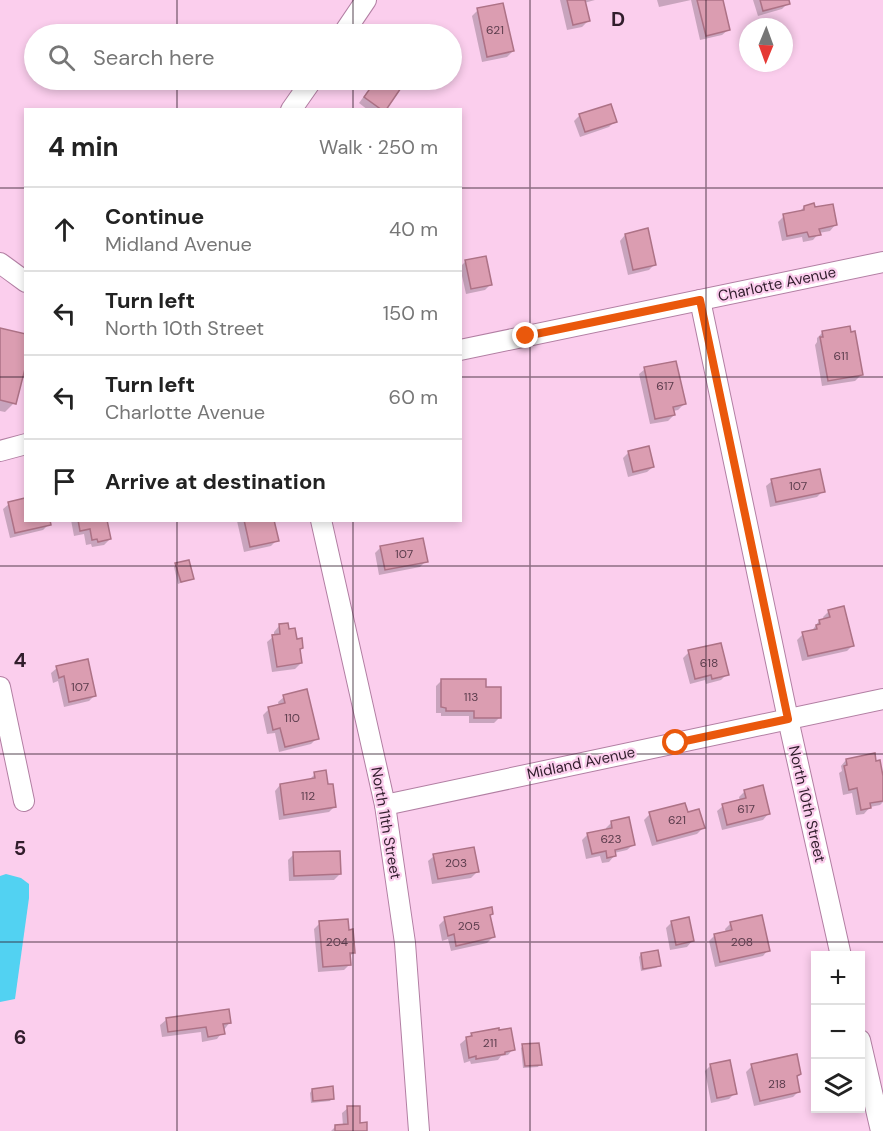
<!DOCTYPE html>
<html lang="en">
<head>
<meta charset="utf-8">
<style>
  body { margin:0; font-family:"DM Sans",sans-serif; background:#f6f6f6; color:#222 }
  .controls { position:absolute; right:18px; bottom:18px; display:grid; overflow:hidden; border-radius:0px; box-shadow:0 3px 9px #0003 }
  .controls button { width:54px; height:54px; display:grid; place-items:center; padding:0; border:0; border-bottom:2px solid #e0e0e0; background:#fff; color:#222; font:30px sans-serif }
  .compass { position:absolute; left:739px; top:18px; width:54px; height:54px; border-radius:50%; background:#fff; box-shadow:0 3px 9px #0003; rotate:181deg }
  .stop { position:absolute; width:18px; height:18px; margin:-14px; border:4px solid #ea580c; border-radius:50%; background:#fff }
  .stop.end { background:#ea580c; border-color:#fff; box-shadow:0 2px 6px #0008 }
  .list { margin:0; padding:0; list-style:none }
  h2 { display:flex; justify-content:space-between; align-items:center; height:78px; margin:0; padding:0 24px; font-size:26px }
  h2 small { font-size:20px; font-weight:400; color:#767676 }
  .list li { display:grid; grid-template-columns:39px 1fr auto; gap:18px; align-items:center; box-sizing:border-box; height:84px; padding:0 24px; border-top:2px solid #e0e0e0 }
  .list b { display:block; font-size:22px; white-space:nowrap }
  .list p { margin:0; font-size:20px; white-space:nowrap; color:#767676 }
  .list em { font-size:20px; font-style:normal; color:#767676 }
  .icon { flex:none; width:33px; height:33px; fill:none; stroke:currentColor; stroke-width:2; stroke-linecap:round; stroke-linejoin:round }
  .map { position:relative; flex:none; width:883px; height:1131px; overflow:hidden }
  .search { position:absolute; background:#fff; box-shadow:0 3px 9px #0003; left:24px; top:24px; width:438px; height:66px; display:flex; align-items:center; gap:15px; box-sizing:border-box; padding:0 21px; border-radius:33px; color:#767676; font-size:22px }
  .panel { position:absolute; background:#fff; box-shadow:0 3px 9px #0003; left:24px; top:108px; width:438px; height:414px; border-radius:0px }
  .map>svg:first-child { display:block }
  .water { fill:#52d2f2 }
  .shadow { fill:#0003 }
  .building { fill:#db9db1; stroke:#ad7286; stroke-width:1.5 }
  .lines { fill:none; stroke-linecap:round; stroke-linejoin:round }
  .minor-casing { stroke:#b27fa3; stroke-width:22 }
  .minor { stroke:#fff; stroke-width:20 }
  .route { stroke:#ea580c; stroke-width:8 }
  .grid { fill:none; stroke:#311d2c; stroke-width:1.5; stroke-opacity:0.55 }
  .labels { text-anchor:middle; stroke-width:4.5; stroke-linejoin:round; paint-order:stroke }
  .number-label { font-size:12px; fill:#5c3d4d }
  .street-label { font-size:15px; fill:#311d2c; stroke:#fbceed }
  .grid-label { font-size:20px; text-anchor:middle; font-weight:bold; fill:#311d2c; stroke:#fbceed; stroke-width:4.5; stroke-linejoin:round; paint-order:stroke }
</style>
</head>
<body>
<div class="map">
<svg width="883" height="1131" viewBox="0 0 883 1131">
  <rect width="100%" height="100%" fill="#fbceed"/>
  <polygon class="water" points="6,874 21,878 29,884 29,898 15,999 0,1002 0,876"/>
  <g class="shadow">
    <polygon points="560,0 595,0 584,3 588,21 582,27 567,30"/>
    <polygon points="657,0 721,0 728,30 722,35 700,40 691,0 659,7"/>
    <polygon points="753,0 787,0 788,3 782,9 758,16"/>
    <polygon points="478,10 513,51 507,57 482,62 472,16"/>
    <polygon points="376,80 398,80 403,83 384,110 368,110 359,103"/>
    <polygon points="580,115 615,121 609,127 580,137 574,121"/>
    <polygon points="804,207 814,209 835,225 830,231 819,233 813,240 803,242 802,237 782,241 778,222 784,216 798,213"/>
    <polygon points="625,235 655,264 649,270 628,275 620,241"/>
    <polygon points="485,258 491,284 485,290 466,294 460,267 465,262"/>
    <polygon points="0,330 14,403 5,412 0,411"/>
    <polygon points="823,332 861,375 855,381 822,386 815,345 817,342 817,338"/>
    <polygon points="645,369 684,404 678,410 673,411 674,415 668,421 650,424 639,374"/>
    <polygon points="629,452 653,467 647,472 628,477 623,458"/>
    <polygon points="772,481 823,491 817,497 770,507 766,486"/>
    <polygon points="26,503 26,520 49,524 43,530 10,538 3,509 9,504"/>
    <polygon points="71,520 106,520 110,539 104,545 92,547 91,544 86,545 84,534 74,536"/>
    <polygon points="273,520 277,540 271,546 244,552 237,521"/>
    <polygon points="381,547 426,561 420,567 379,575 375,553"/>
    <polygon points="176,565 193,578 178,584 174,567"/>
    <polygon points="829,611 852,646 847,651 802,661 797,640 803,634 811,632 819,621 824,620 823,617"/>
    <polygon points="279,626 288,631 302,648 298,651 301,663 295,669 272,672 267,642 274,636 274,632"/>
    <polygon points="689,652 727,674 721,680 706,684 705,680 690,684 683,658"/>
    <polygon points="57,668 95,695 89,701 64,707 58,681 53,683 51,673"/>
    <polygon points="442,680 485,689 500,717 494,723 469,723 469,716 441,716 441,713 436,713 436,686"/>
    <polygon points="284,697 317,738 311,744 279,752 275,733 267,734 263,715 269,709 279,706 278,702"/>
    <polygon points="846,760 883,784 883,802 880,805 870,807 864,814 856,815 852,793 843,795 839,773 842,771 841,766"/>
    <polygon points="315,774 327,786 335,806 329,812 279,820 275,791 280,785 309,780"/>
    <polygon points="745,791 768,814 763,820 722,830 717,811 723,806 740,801 739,797"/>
    <polygon points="650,814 687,814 703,828 697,834 652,846 644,820"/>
    <polygon points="612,822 633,845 627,850 614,853 614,856 609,862 602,863 600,856 586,859 582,840 588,834 606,830 606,828"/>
    <polygon points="294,854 340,874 334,880 289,881 288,860"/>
    <polygon points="434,856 477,872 471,878 432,884 428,861"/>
    <polygon points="492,914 489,917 493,937 487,943 451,951 448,939 442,941 439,925 445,919"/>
    <polygon points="672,922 692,941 687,947 670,950 666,928"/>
    <polygon points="320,923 353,953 349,957 350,964 344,970 318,972 314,929"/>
    <polygon points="731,923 768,950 763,956 715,967 709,941 715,935 726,933 725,929"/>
    <polygon points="641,954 659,966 656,968 641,971 639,957"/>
    <polygon points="166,1020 230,1022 217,1039 202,1042 201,1032 162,1037 160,1025"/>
    <polygon points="472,1034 513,1049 508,1055 501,1056 498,1060 471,1064 470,1061 464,1063 460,1044"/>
    <polygon points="523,1046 540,1064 538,1067 523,1068 521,1048"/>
    <polygon points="711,1065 735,1093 729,1099 711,1103 705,1071"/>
    <polygon points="752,1066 800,1074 796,1078 799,1091 793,1097 754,1106 746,1072"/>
    <polygon points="312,1090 332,1098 330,1101 311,1103 310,1093"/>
    <polygon points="348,1108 359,1124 366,1131 331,1131 336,1126 343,1126 342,1113"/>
  </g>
  <g class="building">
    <polygon points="567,0 585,0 590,21 573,25"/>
    <polygon points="697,0 723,0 730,30 706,36"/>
    <polygon points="760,0 789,0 790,4 763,11"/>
    <polygon points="503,3 514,51 487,57 477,8"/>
    <polygon points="376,80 401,80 405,82 386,110 382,110 364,97"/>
    <polygon points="611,104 617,122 585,132 579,114"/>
    <polygon points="814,203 815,207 833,204 837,225 819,229 821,235 809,237 807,232 787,236 783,214 804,210 804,206"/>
    <polygon points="648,228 656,265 633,270 625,234"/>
    <polygon points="486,256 492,285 471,289 465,260"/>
    <polygon points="850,326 851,332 855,331 863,375 828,381 820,337 823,337 822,331"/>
    <polygon points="0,328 26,334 26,365 16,404 0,400"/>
    <polygon points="676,361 686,404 673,407 675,415 655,419 644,367"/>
    <polygon points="649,446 654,467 633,472 628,451"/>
    <polygon points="820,469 825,492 776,502 771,479"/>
    <polygon points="25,498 26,520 50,520 51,525 15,533 8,502"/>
    <polygon points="78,520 107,520 111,539 98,542 97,539 92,540 90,529 80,531"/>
    <polygon points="244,520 274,520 279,541 250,547"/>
    <polygon points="423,538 428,562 385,570 380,546"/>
    <polygon points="189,560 194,579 181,582 175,563"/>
    <polygon points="844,606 854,646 808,656 802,632 817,629 816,625 820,624 819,620 830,617 828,610"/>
    <polygon points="288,623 289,629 295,628 297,639 302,638 303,648 300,649 302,663 277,667 272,635 280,634 279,624"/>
    <polygon points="721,643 729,675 712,679 711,675 695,679 688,650"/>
    <polygon points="88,659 96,696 69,702 64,676 59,678 56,666"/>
    <polygon points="441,679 486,679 486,687 501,687 501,718 474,718 474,711 446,711 446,708 441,707"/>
    <polygon points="307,689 319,739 285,747 280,728 273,730 268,707 285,703 283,695"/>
    <polygon points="875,753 876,761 880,760 883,776 883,801 870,803 871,808 861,810 857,788 849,790 844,766 847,765 846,759"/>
    <polygon points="326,770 328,784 333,784 336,807 284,815 280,784 315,778 314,772"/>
    <polygon points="763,785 770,814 727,825 722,804 746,798 744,790"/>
    <polygon points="685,803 688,812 699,809 705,828 657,841 649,812"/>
    <polygon points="629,817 635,845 615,850 616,856 607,858 606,851 592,854 587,833 612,828 611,821"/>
    <polygon points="474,847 479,872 438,879 433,854"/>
    <polygon points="340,851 341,874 294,876 293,852"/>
    <polygon points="492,907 493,914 490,915 495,937 456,946 454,934 448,936 444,917"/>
    <polygon points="762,915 770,951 720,962 714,934 732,930 730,922"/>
    <polygon points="689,917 694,941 676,945 671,921"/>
    <polygon points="348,919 349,930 353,929 355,953 350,953 351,965 323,967 319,921"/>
    <polygon points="658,950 661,966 643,969 641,953"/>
    <polygon points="229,1009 231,1023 223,1024 225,1034 208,1037 206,1027 168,1032 166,1018"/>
    <polygon points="499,1028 499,1030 511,1028 515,1050 505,1052 505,1054 476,1059 476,1056 469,1058 466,1037 472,1036 471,1033"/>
    <polygon points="539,1043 542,1065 525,1066 522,1044"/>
    <polygon points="797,1054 801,1074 797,1076 800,1092 760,1101 751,1064"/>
    <polygon points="730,1060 737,1094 717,1098 710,1064"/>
    <polygon points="333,1086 334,1099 313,1101 312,1089"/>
    <polygon points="347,1106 360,1106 360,1123 367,1122 367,1131 335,1131 335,1125 348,1124"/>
  </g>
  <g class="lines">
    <defs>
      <g id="minor">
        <polyline points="343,34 366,0"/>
        <polyline points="291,110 312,80"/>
        <polyline points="0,263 26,282"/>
        <polyline points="700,300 788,719 841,956"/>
        <polyline points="460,350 883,262"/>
        <polyline points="0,451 26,444"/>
        <polyline points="321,520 385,805 405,943 419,1131"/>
        <polyline points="0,687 24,801"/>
        <polyline points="385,805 883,699"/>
        <polyline points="860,1040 881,1131"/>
      </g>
    </defs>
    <use href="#minor" class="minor-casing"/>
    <use href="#minor" class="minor"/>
  </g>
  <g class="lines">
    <polyline class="route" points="526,336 700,300 788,719 676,743"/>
  </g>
  <path class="grid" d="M177 0V34M353 0V34M530 0V1131M706 0V1131M177 80V110M353 80V110M0 188H26M460 188H883M0 377H26M460 377H883M177 520V1131M353 520V1131M0 566H883M0 754H883M0 942H883"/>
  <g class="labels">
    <g class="number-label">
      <text x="495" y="34">621</text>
      <text x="841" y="360">611</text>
      <text x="665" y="390">617</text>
      <text x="798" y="490">107</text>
      <text x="404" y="558">107</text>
      <text x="709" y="667">618</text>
      <text x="80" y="691">107</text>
      <text x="471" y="701">113</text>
      <text x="292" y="722">110</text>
      <text x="308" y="800">112</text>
      <text x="746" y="813">617</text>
      <text x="677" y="824">621</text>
      <text x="611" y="843">623</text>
      <text x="456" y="867">203</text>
      <text x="469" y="930">205</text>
      <text x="337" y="946">204</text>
      <text x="742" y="946">208</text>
      <text x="490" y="1047">211</text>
      <text x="777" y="1088">218</text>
    </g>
    <g class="street-label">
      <text transform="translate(777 284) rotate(-12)" y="5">Charlotte Avenue</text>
      <text transform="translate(581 763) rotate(-12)" y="5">Midland Avenue</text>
      <text transform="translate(807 804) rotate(77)" y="5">North 10th Street</text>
      <text transform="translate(386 823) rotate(80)" y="5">North 11th Street</text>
    </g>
  </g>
  <g class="grid-label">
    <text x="618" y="26">D</text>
    <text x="20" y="667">4</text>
    <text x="20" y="855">5</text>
    <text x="20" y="1044">6</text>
  </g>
</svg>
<div class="controls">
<button>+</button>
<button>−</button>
<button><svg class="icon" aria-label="layers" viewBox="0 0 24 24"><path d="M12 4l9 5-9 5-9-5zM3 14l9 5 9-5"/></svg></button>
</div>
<svg class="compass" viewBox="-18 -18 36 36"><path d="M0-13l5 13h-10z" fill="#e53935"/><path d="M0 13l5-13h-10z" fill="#767676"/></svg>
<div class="stop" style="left:676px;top:743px"></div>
<div class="stop end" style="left:526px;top:336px"></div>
<div class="search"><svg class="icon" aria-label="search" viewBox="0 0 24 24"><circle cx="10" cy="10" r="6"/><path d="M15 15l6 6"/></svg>Search here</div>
<section class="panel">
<h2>4 min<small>Walk · 250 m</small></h2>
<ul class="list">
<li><svg class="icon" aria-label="ahead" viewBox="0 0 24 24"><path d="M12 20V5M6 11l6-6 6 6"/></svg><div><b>Continue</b><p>Midland Avenue</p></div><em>40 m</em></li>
<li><svg class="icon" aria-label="left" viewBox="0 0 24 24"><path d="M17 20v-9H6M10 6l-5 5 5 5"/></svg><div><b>Turn left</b><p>North 10th Street</p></div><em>150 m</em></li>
<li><svg class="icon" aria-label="left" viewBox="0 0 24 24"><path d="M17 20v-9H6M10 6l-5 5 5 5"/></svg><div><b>Turn left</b><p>Charlotte Avenue</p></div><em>60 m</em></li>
<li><svg class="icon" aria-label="arrive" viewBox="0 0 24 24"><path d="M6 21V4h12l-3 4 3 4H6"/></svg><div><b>Arrive at destination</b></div></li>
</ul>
</section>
</div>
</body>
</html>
